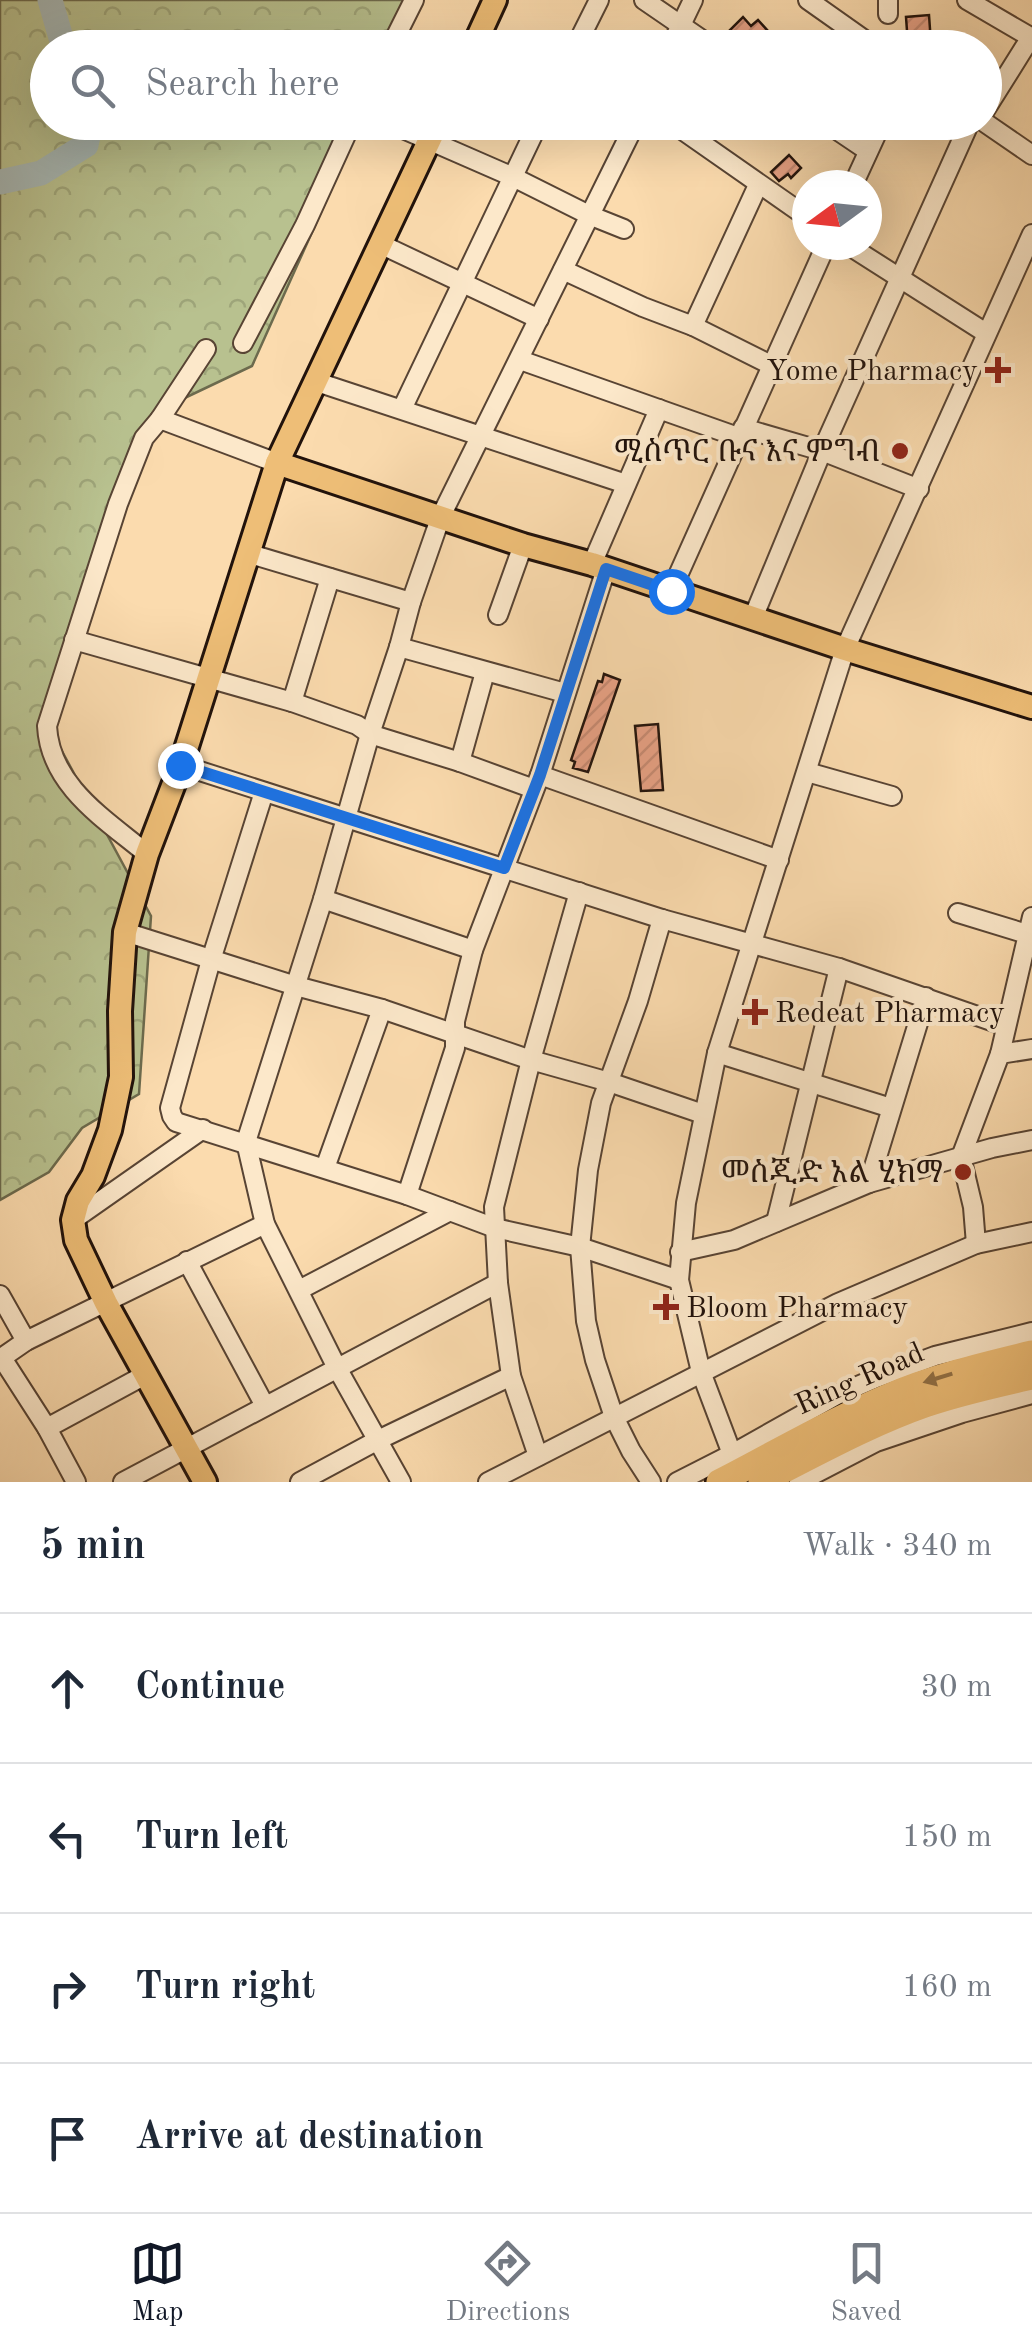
<!DOCTYPE html>
<html lang="en">
<head>
<meta charset="utf-8">
<style>
  body { margin:0; font-family:"Old Standard TT","Noto Serif Ethiopic",serif; background:#f6f6f7; color:#1f2937 }
  .compass { position:absolute; left:792px; top:170px; width:90px; height:90px; border-radius:50%; background:#fff; box-shadow:0 10px 40px #0002; rotate:255deg }
  .stop { position:absolute; width:30px; height:30px; margin:-22px; border:8px solid #1a73e8; border-radius:50%; background:#fff }
  .stop.end { background:#1a73e8; border-color:#fff; box-shadow:0 2px 10px #0008 }
  .list { margin:0; padding:0; list-style:none }
  h2 { display:flex; justify-content:space-between; align-items:center; height:130px; margin:0; padding:0 40px; font-size:42px }
  h2 small { font-size:32px; font-weight:400; color:#747a83 }
  .list li { display:grid; grid-template-columns:65px 1fr auto; gap:30px; align-items:center; box-sizing:border-box; height:150px; padding:0 40px; border-top:2px solid #e0e1e3 }
  .list b { display:block; font-size:38px; white-space:nowrap }
  .list em { font-size:32px; font-style:normal; color:#747a83 }
  .icon { flex:none; width:55px; height:55px; fill:none; stroke:currentColor; stroke-width:2; stroke-linecap:round; stroke-linejoin:round }
  .map { position:relative; flex:none; width:1032px; height:1482px; overflow:hidden }
  .search { position:absolute; background:#fff; box-shadow:0 10px 40px #0002; left:30px; right:30px; top:30px; height:110px; display:flex; align-items:center; gap:25px; box-sizing:border-box; padding:0 35px; border-radius:55px; color:#747a83; font-size:38px }
  .sheet { height:730px; background:#fff }
  nav { display:flex; justify-content:space-around; align-items:center; box-sizing:border-box; height:140px; border-top:2px solid #e0e1e3; background:#fff; font-size:28px; color:#747a83 }
  nav a { display:grid; justify-items:center; gap:5px }
  nav .on { color:#111827 }
  .map>svg:first-child { display:block }
  .forest { fill:url(#forest-crowns); stroke:#6c6a4d; stroke-width:2.5 }
  .lines { fill:none; stroke-linecap:round; stroke-linejoin:round }
  .river { stroke:#a5b8b6; stroke-width:25 }
  .building { fill:url(#building-hatch); stroke:#21120b; stroke-width:2.5 }
  .minor-casing { stroke:#584434; stroke-width:22 }
  .major-casing { stroke:#21120b; stroke-width:28 }
  .highway-casing { stroke:#21120b; stroke-width:30 }
  .minor { stroke:#fce8ca; stroke-width:18 }
  .major { stroke:#eebe77; stroke-width:22 }
  .highway { stroke:#eebe77; stroke-width:25 }
  .oneway { fill:#927146 }
  .route { stroke:#1a73e8; stroke-width:12 }
  .poi-dot { fill:#8f2418; stroke:#fce8ca; stroke-width:4 }
  .labels { text-anchor:middle; stroke-width:8; stroke-linejoin:round; paint-order:stroke }
  .poi-label { font-size:30px; fill:#21120b; stroke:#fce8ca; text-anchor:end }
  .street-label { font-size:30px; fill:#21120b; stroke:#fce8ca }
</style>
</head>
<body>
<div class="map">
<svg width="1032" height="1482" viewBox="0 0 1032 1482">
  <defs>
    <pattern id="forest-crowns" width="20" height="18" patternUnits="userSpaceOnUse" patternTransform="scale(2.5)"><rect width="20" height="18" fill="#b8c18f"/><path d="M2 6a3 3 0 1 1 6 0M12 15a3 3 0 1 1 6 0" fill="none" stroke="#9ea57a"/></pattern>
    <pattern id="building-hatch" width="6" height="6" patternUnits="userSpaceOnUse" patternTransform="scale(2.5)"><rect width="6" height="6" fill="#eba488"/><path d="M-1 1l2-2M0 6l6-6M5 7l2-2" fill="none" stroke="#c98c74"/></pattern>
  </defs>
  <rect width="100%" height="100%" fill="#fbdbae"/>
  <filter id="stains"><feTurbulence type="fractalNoise" baseFrequency=".002" numOctaves="4"/><feColorMatrix values="0 0 0 0 .2 0 0 0 0 .09 0 0 0 0 .02 0 0 0 .5 -.17"/></filter>
  <radialGradient id="worn" r=".72"><stop offset=".6" stop-color="#630" stop-opacity="0"/><stop offset="1" stop-color="#630" stop-opacity=".3"/></radialGradient>
  <polygon class="forest" points="0,0 416,0 395,47 48,48 48,122 361,123 252,366 153,413 50,729 151,916 139,1094 82,1128 49,1172 0,1200"/>
  <g class="lines">
    <g class="river">
      <polyline points="50,0 64,48"/>
      <polyline points="0,182 41,173 86,145 91,122"/>
    </g>
  </g>
  <g class="building">
    <polygon points="929,15 931,43 908,45 906,17"/>
    <polygon points="743,17 751,26 758,20 768,31 751,48 735,48 724,36"/>
    <polygon points="789,155 801,168 791,178 788,174 779,181 771,172"/>
    <polygon points="604,674 620,680 588,772 573,768 575,762 571,760 598,681 602,682"/>
    <polygon points="658,724 663,790 641,791 635,726"/>
  </g>
  <g class="lines">
    <defs>
      <g id="minor">
        <polyline points="644,0 714,48"/>
        <polyline points="808,0 876,48"/>
        <polyline points="967,0 1032,38"/>
        <polyline points="888,14 888,0"/>
        <polyline points="390,48 414,0"/>
        <polyline points="575,48 599,0"/>
        <polyline points="670,48 693,0"/>
        <polyline points="984,112 1031,37"/>
        <polyline points="387,122 513,177 589,215 624,229"/>
        <polyline points="671,122 807,217"/>
        <polyline points="825,122 868,151"/>
        <polyline points="984,122 1032,155"/>
        <polyline points="853,185 882,122"/>
        <polyline points="380,244 539,319"/>
        <polyline points="848,245 986,333"/>
        <polyline points="563,270 643,307 693,326 758,185"/>
        <polyline points="693,326 771,365"/>
        <polyline points="243,343 305,225 352,122"/>
        <polyline points="520,360 738,437"/>
        <polyline points="314,381 626,484"/>
        <polyline points="402,409 539,122"/>
        <polyline points="160,419 277,463"/>
        <polyline points="743,428 822,451 919,489"/>
        <polyline points="247,553 411,602"/>
        <polyline points="592,564 659,409"/>
        <polyline points="671,591 826,245"/>
        <polyline points="498,615 523,545"/>
        <polyline points="753,618 822,451 970,122"/>
        <polyline points="74,640 292,702 357,725 370,734 460,762 534,789"/>
        <polyline points="399,647 565,693"/>
        <polyline points="292,702 330,578"/>
        <polyline points="460,762 485,672"/>
        <polyline points="181,765 662,919 839,968 1006,1026"/>
        <polyline points="807,772 892,796"/>
        <polyline points="540,775 779,860"/>
        <polyline points="264,792 211,960 170,1108 172,1116 176,1122 407,1195 495,1228 580,1247 679,1280"/>
        <path d="M147 854C105 819 50 786 47 726L118 504 144 438 160 419 206 349"/>
        <polyline points="323,899 473,950"/>
        <polyline points="958,913 1027,934"/>
        <polyline points="125,932 296,986 382,1009 531,1060 609,1082 703,1114"/>
        <polyline points="717,1053 891,1108"/>
        <polyline points="1000,1054 1032,917"/>
        <polyline points="325,1168 382,1009"/>
        <polyline points="869,1183 926,997"/>
        <polyline points="407,1195 455,1048 455,1021 473,950 540,775 606,569"/>
        <polyline points="73,1220 203,1129"/>
        <polyline points="776,1222 839,968"/>
        <polyline points="976,1244 973,1207 961,1157 1000,1054 1032,1049"/>
        <polyline points="680,1252 734,1240 869,1183 992,1148 1032,1140"/>
        <polyline points="187,1261 265,1406"/>
        <polyline points="299,1290 450,1211"/>
        <polyline points="0,1295 26,1341"/>
        <polyline points="2,1358 47,1428 76,1482"/>
        <polyline points="0,1359 26,1341 265,1224"/>
        <polyline points="47,1428 145,1375"/>
        <polyline points="732,1454 701,1372 679,1280 686,1203 717,1053 845,649 1032,234"/>
        <polyline points="538,1456 511,1376 498,1283 494,1207 531,1060 579,892"/>
        <polyline points="123,1482 498,1283"/>
        <polyline points="300,1482 378,1440 511,1376"/>
        <polyline points="401,1482 337,1368 265,1224 246,1142 323,899 370,734 399,647 411,602 441,516 636,122"/>
        <polyline points="488,1482 838,1303 976,1244 1032,1232"/>
        <polyline points="651,1482 631,1451 614,1417 595,1360 586,1321 580,1247 588,1170 601,1103 638,1001 662,919"/>
        <polyline points="677,1482 732,1454 837,1395 876,1378 935,1356 1032,1332"/>
        <polyline points="799,1482 876,1442 962,1413 1032,1394"/>
      </g>
      <g id="major">
        <polyline points="473,48 495,0"/>
        <polyline points="277,463 523,545 592,564 845,649 1032,707"/>
        <polyline points="205,1482 106,1303 76,1240 73,1220 78,1201 93,1176 110,1130 121,1077 120,1011 125,932 147,854 181,765 277,463 438,122"/>
      </g>
      <g id="highway">
        <path d="M719 1482C774 1454 827 1422 884 1398 932 1377 982 1365 1032 1353"/>
        <path d="M761 1482C815 1455 868 1425 925 1405 960 1393 996 1385 1032 1377"/>
      </g>
    </defs>
    <use href="#minor" class="minor-casing"/>
    <use href="#major" class="major-casing"/>
    <use href="#highway" class="highway-casing"/>
    <use href="#minor" class="minor"/>
    <use href="#major" class="major"/>
    <use href="#highway" class="highway"/>
  </g>
  <defs><path id="oneway-solid" d="M-6-.8H1V-3.2L6.5 0L1 3.2V.8H-6Z" transform="scale(2.5)"/></defs>
  <use class="oneway" href="#oneway-solid" transform="translate(938 1378) rotate(163)"/>
  <g class="lines">
    <polyline class="route" points="180,765 504,868 540,775 606,569 671,591"/>
  </g>
  <g class="poi-dot">
    <path d="M993 355h10v10h10v10h-10v10h-10v-10h-10v-10h10z"/>
    <circle cx="900" cy="451" r="10"/>
    <path d="M750 997h10v10h10v10h-10v10h-10v-10h-10v-10h10z"/>
    <circle cx="963" cy="1172" r="10"/>
    <path d="M661 1292h10v10h10v10h-10v10h-10v-10h-10v-10h10z"/>
  </g>
  <g class="labels">
    <g class="poi-label">
      <text x="978" y="380">Yome Pharmacy</text>
      <text x="880" y="461">ሚስጥር ቡና እና ምግብ</text>
      <text x="775" y="1022" text-anchor="start">Redeat Pharmacy</text>
      <text x="943" y="1182">መስጂድ አል ሂክማ</text>
      <text x="686" y="1317" text-anchor="start">Bloom Pharmacy</text>
    </g>
    <g class="street-label">
      <text transform="translate(859 1378) rotate(-24)" y="10">Ring Road</text>
    </g>
  </g>
  <rect width="100%" height="100%" filter="url(#stains)"/>
  <rect width="100%" height="100%" fill="url(#worn)"/>
</svg>
<svg class="compass" viewBox="-18 -18 36 36"><path d="M0-13l5 13h-10z" fill="#e53935"/><path d="M0 13l5-13h-10z" fill="#747a83"/></svg>
<div class="stop" style="left:671px;top:591px"></div>
<div class="stop end" style="left:180px;top:765px"></div>
<div class="search"><svg class="icon" aria-label="search" viewBox="0 0 24 24"><circle cx="10" cy="10" r="6"/><path d="M15 15l6 6"/></svg>Search here</div>
</div>
<section class="sheet">
<h2>5 min<small>Walk · 340 m</small></h2>
<ul class="list">
<li><svg class="icon" aria-label="ahead" viewBox="0 0 24 24"><path d="M12 20V5M6 11l6-6 6 6"/></svg><div><b>Continue</b></div><em>30 m</em></li>
<li><svg class="icon" aria-label="left" viewBox="0 0 24 24"><path d="M17 20v-9H6M10 6l-5 5 5 5"/></svg><div><b>Turn left</b></div><em>150 m</em></li>
<li><svg class="icon" aria-label="right" viewBox="0 0 24 24"><path d="M7 20v-9h11M14 6l5 5-5 5"/></svg><div><b>Turn right</b></div><em>160 m</em></li>
<li><svg class="icon" aria-label="arrive" viewBox="0 0 24 24"><path d="M6 21V4h12l-3 4 3 4H6"/></svg><div><b>Arrive at destination</b></div></li>
</ul>
</section>
<nav>
<a class="on"><svg class="icon" aria-label="map" viewBox="0 0 24 24"><path d="M3 6l6-2 6 2 6-2v14l-6 2-6-2-6 2zM9 4v14M15 6v14"/></svg>Map</a>
<a><svg class="icon" aria-label="directions" viewBox="0 0 24 24"><path d="M12 3l9 9-9 9-9-9zM9 14v-3h6M13 9l2 2-2 2"/></svg>Directions</a>
<a><svg class="icon" aria-label="saved" viewBox="0 0 24 24"><path d="M7 4h10v16l-5-4-5 4z"/></svg>Saved</a>
</nav>
</body>
</html>
